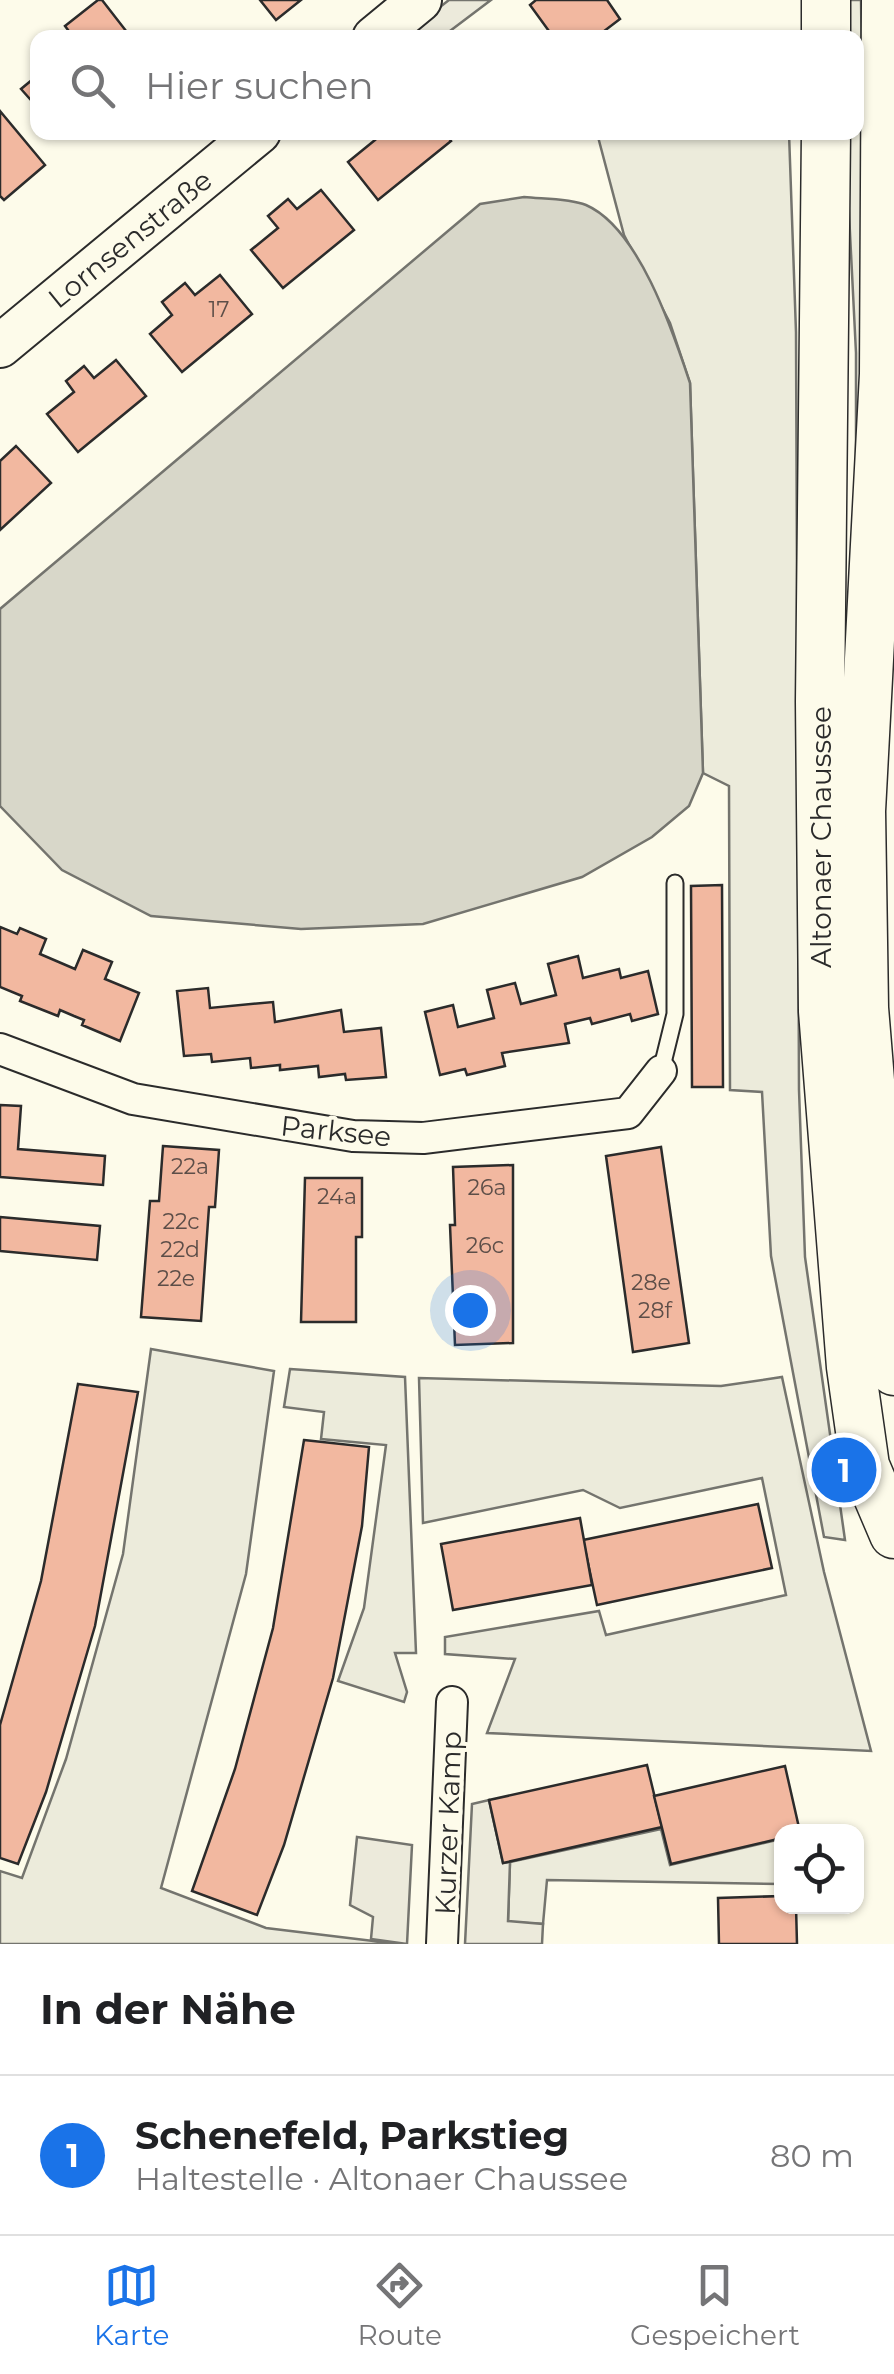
<!DOCTYPE html>
<html lang="de">
<head>
<meta charset="utf-8">
<style>
  body { margin:0; font-family:Montserrat,sans-serif; background:#f2f2f2; color:#202124 }
  .controls { position:absolute; right:30px; bottom:30px; display:grid; overflow:hidden; border-radius:20px; box-shadow:0 2px 8px #0004 }
  .controls button { width:90px; height:90px; display:grid; place-items:center; padding:0; border:0; border-bottom:2px solid #e0e0e0; background:#fff; color:#202124; font:50px sans-serif }
  .you { position:absolute; left:470px; top:1310px; width:35px; height:35px; margin:-25px; border:8px solid #fff; border-radius:50%; background:#1a73e8; box-shadow:0 0 0 15px #1a73e833 }
  .badge { display:grid; place-items:center; width:65px; height:65px; border-radius:50%; background:#1a73e8; color:#fff; font-size:32px; font-weight:700 }
  .pin { position:absolute; translate:-50% -50%; border:5px solid #fff; box-shadow:0 2px 10px #0006 }
  .list { margin:0; padding:0; list-style:none }
  h2 { display:flex; justify-content:space-between; align-items:center; height:130px; margin:0; padding:0 40px; font-size:42px }
  h2 small { font-size:32px; font-weight:400; color:#757577 }
  .list li { display:grid; grid-template-columns:65px 1fr auto; gap:30px; align-items:center; box-sizing:border-box; height:160px; padding:0 40px; border-top:2px solid #e0e0e0 }
  .list b { display:block; font-size:38px; white-space:nowrap }
  .list p { margin:0; font-size:32px; white-space:nowrap; color:#757577 }
  .list em { font-size:32px; font-style:normal; color:#757577 }
  .icon { flex:none; width:55px; height:55px; fill:none; stroke:currentColor; stroke-width:2; stroke-linecap:round; stroke-linejoin:round }
  .map { position:relative; flex:none; width:894px; height:1944px; overflow:hidden }
  .search { position:absolute; background:#fff; box-shadow:0 2px 8px #0004; left:30px; right:30px; top:30px; height:110px; display:flex; align-items:center; gap:25px; box-sizing:border-box; padding:0 35px; border-radius:20px; color:#757577; font-size:38px }
  .sheet { height:290px; background:#fff }
  nav { display:flex; justify-content:space-around; align-items:center; box-sizing:border-box; height:140px; border-top:2px solid #e0e0e0; background:#fff; font-size:28px; color:#757577 }
  nav a { display:grid; justify-items:center; gap:5px }
  nav .on { color:#1a73e8 }
  .map>svg:first-child { display:block }
  .green { fill:#ecebdb; stroke:#74746e; stroke-width:2.5 }
  .parking { fill:#eceadb; stroke:#74746e; stroke-width:2.5 }
  .water { fill:#d8d7c9; stroke:#74746e; stroke-width:2.5 }
  .building { fill:#f2b8a0; stroke:#2b2b2b; stroke-width:2.5 }
  .lines { fill:none; stroke-linecap:round; stroke-linejoin:round }
  .lane-casing { stroke:#2b2b2b; stroke-width:19 }
  .street-casing { stroke:#2b2b2b; stroke-width:34 }
  .secondary-casing { stroke:#2b2b2b; stroke-width:46 }
  .primary-casing { stroke:#2b2b2b; stroke-width:51 }
  .lane { stroke:#fdfbea; stroke-width:15 }
  .street { stroke:#fdfbea; stroke-width:30 }
  .secondary { stroke:#fdfbea; stroke-width:42 }
  .primary { stroke:#fdfbea; stroke-width:48 }
  .labels { text-anchor:middle; stroke-width:8; stroke-linejoin:round; paint-order:stroke }
  .number-label { font-size:22px; fill:#5d4e48 }
  .street-label { font-size:28px; fill:#2b2b2b; stroke:#fdfbea }
</style>
</head>
<body>
<div class="map">
<svg width="894" height="1944" viewBox="0 0 894 1944">
  <rect width="100%" height="100%" fill="#fdfbea"/>
  <g class="green">
    <polygon points="844,0 861,0 866,350 856,503 856,353 845,133 856,132 856,38 844,37"/>
    <polygon points="597,133 789,133 796,332 799,1090 805,1257 845,1540 824,1537 771,1256 762,1092 730,1090 729,786 703,773 690,383 670,323 624,235"/>
    <polygon points="151,1349 274,1371 246,1574 161,1888 266,1928 398,1944 0,1944 0,1871 22,1878 66,1759 123,1554"/>
    <polygon points="290,1369 405,1377 416,1653 395,1653 407,1692 404,1702 338,1681 364,1608 386,1445 321,1439 324,1412 284,1407"/>
    <polygon points="782,1377 824,1572 871,1751 487,1733 515,1659 445,1654 445,1637 599,1611 606,1635 786,1595 762,1478 620,1508 583,1490 423,1523 419,1378 721,1386"/>
    <polygon points="661,1829 670,1865 781,1839 781,1884 547,1880 543,1924 508,1922 510,1862"/>
  </g>
  <g class="parking">
    <polygon points="449,0 491,0 442,37 400,38"/>
    <polygon points="489,1800 503,1863 510,1862 508,1921 543,1924 542,1944 465,1944 472,1804"/>
    <polygon points="357,1837 412,1845 407,1944 371,1939 373,1917 350,1905"/>
  </g>
  <path class="water" d="M524 197C542 199 568 198 586 205 639 228 673 332 690 383L703 773 689 806 652 837 582 877 423 924 301 929 151 916 62 870 0 806V609L480 204Z"/>
  <g class="building">
    <polygon points="98,0 102,0 130,36 74,38 65,26"/>
    <polygon points="260,0 301,0 276,20"/>
    <polygon points="536,0 607,0 620,19 595,38 554,38 530,5"/>
    <polygon points="38,75 38,108 21,89"/>
    <polygon points="0,111 45,165 4,200 0,196"/>
    <polygon points="369,132 444,132 451,141 378,200 348,162 375,140"/>
    <polygon points="321,190 354,230 283,288 251,250 278,228 268,216 288,199 297,209"/>
    <polygon points="220,275 252,314 182,372 150,334 172,315 162,302 185,283 195,295"/>
    <polygon points="116,360 146,396 78,452 47,414 74,392 66,381 84,366 94,378"/>
    <polygon points="16,446 51,483 0,530 0,461"/>
    <polygon points="722,885 723,1087 692,1087 691,886"/>
    <polygon points="0,927 17,934 20,928 46,939 40,954 75,969 83,950 112,962 105,979 139,993 120,1041 82,1025 84,1020 74,1016 60,1010 58,1016 20,1001 22,996 0,987"/>
    <polygon points="578,956 583,978 619,969 621,978 648,971 658,1014 632,1021 630,1014 592,1024 590,1018 565,1024 569,1043 502,1053 505,1066 467,1075 465,1069 440,1075 425,1012 453,1005 458,1027 494,1018 487,990 515,983 521,1004 556,995 548,964"/>
    <polygon points="208,988 210,1008 273,1002 275,1022 341,1010 344,1032 381,1028 386,1077 346,1080 345,1074 319,1077 318,1066 280,1070 280,1065 251,1068 250,1058 212,1062 211,1054 184,1056 177,991"/>
    <polygon points="0,1105 21,1106 18,1149 105,1156 103,1185 0,1177"/>
    <polygon points="163,1146 219,1150 215,1207 209,1207 201,1321 141,1317 150,1201 159,1201"/>
    <polygon points="661,1147 689,1343 633,1352 606,1156"/>
    <polygon points="513,1165 513,1343 455,1345 450,1225 455,1225 453,1167"/>
    <polygon points="305,1178 362,1178 362,1237 356,1237 356,1322 301,1322"/>
    <polygon points="0,1217 100,1226 97,1260 0,1251"/>
    <polygon points="78,1384 138,1392 95,1626 46,1792 18,1864 0,1858 0,1725 41,1581"/>
    <polygon points="304,1440 369,1447 362,1526 333,1678 284,1845 257,1915 192,1891 235,1769 273,1628"/>
    <polygon points="758,1504 772,1568 597,1605 583,1540"/>
    <polygon points="580,1518 592,1585 453,1610 441,1544"/>
    <polygon points="647,1765 662,1827 503,1863 489,1800"/>
    <polygon points="785,1766 800,1832 782,1832 782,1838 671,1864 654,1796"/>
    <polygon points="782,1896 782,1906 796,1906 797,1944 719,1944 718,1898"/>
  </g>
  <g class="lines">
    <defs>
      <polyline id="lane" points="661,1071 675,1014 675,883"/>
      <g id="street">
        <polyline points="0,1049 133,1099 353,1136 423,1138 628,1113 661,1071"/>
        <polyline points="442,1944 452,1702"/>
      </g>
      <g id="secondary">
        <polyline points="374,38 420,0"/>
        <polyline points="0,346 259,132"/>
      </g>
      <g id="primary">
        <polyline points="886,0 884,374 861,811 864,1008 894,1371"/>
        <polyline points="826,38 826,0"/>
        <polyline points="826,132 820,702 823,1011 851,1367 865,1466 894,1534"/>
      </g>
    </defs>
    <use href="#lane" class="lane-casing"/>
    <use href="#street" class="street-casing"/>
    <use href="#secondary" class="secondary-casing"/>
    <use href="#primary" class="primary-casing"/>
    <use href="#lane" class="lane"/>
    <use href="#street" class="street"/>
    <use href="#secondary" class="secondary"/>
    <use href="#primary" class="primary"/>
  </g>
  <g class="labels">
    <g class="number-label">
      <text x="219" y="317">17</text>
      <text x="190" y="1174">22a</text>
      <text x="487" y="1195">26a</text>
      <text x="337" y="1204">24a</text>
      <text x="181" y="1229">22c</text>
      <text x="485" y="1253">26c</text>
      <text x="180" y="1257">22d</text>
      <text x="176" y="1286">22e</text>
      <text x="651" y="1290">28e</text>
      <text x="655" y="1318">28f</text>
    </g>
    <g class="street-label">
      <text transform="translate(130 239) rotate(-39)" y="10">Lornsenstraße</text>
      <text transform="translate(821 837) rotate(-90)" y="10">Altonaer Chaussee</text>
      <text transform="translate(336 1131) rotate(6)" y="10">Parksee</text>
      <text transform="translate(448 1823) rotate(-88)" y="10">Kurzer Kamp</text>
    </g>
  </g>
</svg>
<div class="controls">
<button><svg class="icon" aria-label="locate" viewBox="0 0 24 24"><circle cx="12" cy="12" r="6"/><path d="M12 2v4M12 18v4M2 12h4M18 12h4"/></svg></button>
</div>
<div class="you"></div>
<div class="pin badge" style="left:844px;top:1470px">1</div>
<div class="search"><svg class="icon" aria-label="search" viewBox="0 0 24 24"><circle cx="10" cy="10" r="6"/><path d="M15 15l6 6"/></svg>Hier suchen</div>
</div>
<section class="sheet">
<h2>In der Nähe<small></small></h2>
<ul class="list">
<li><span class="badge">1</span><div><b>Schenefeld, Parkstieg</b><p>Haltestelle · Altonaer Chaussee</p></div><em>80 m</em></li>
</ul>
</section>
<nav>
<a class="on"><svg class="icon" aria-label="map" viewBox="0 0 24 24"><path d="M3 6l6-2 6 2 6-2v14l-6 2-6-2-6 2zM9 4v14M15 6v14"/></svg>Karte</a>
<a><svg class="icon" aria-label="directions" viewBox="0 0 24 24"><path d="M12 3l9 9-9 9-9-9zM9 14v-3h6M13 9l2 2-2 2"/></svg>Route</a>
<a><svg class="icon" aria-label="saved" viewBox="0 0 24 24"><path d="M7 4h10v16l-5-4-5 4z"/></svg>Gespeichert</a>
</nav>
</body>
</html>
